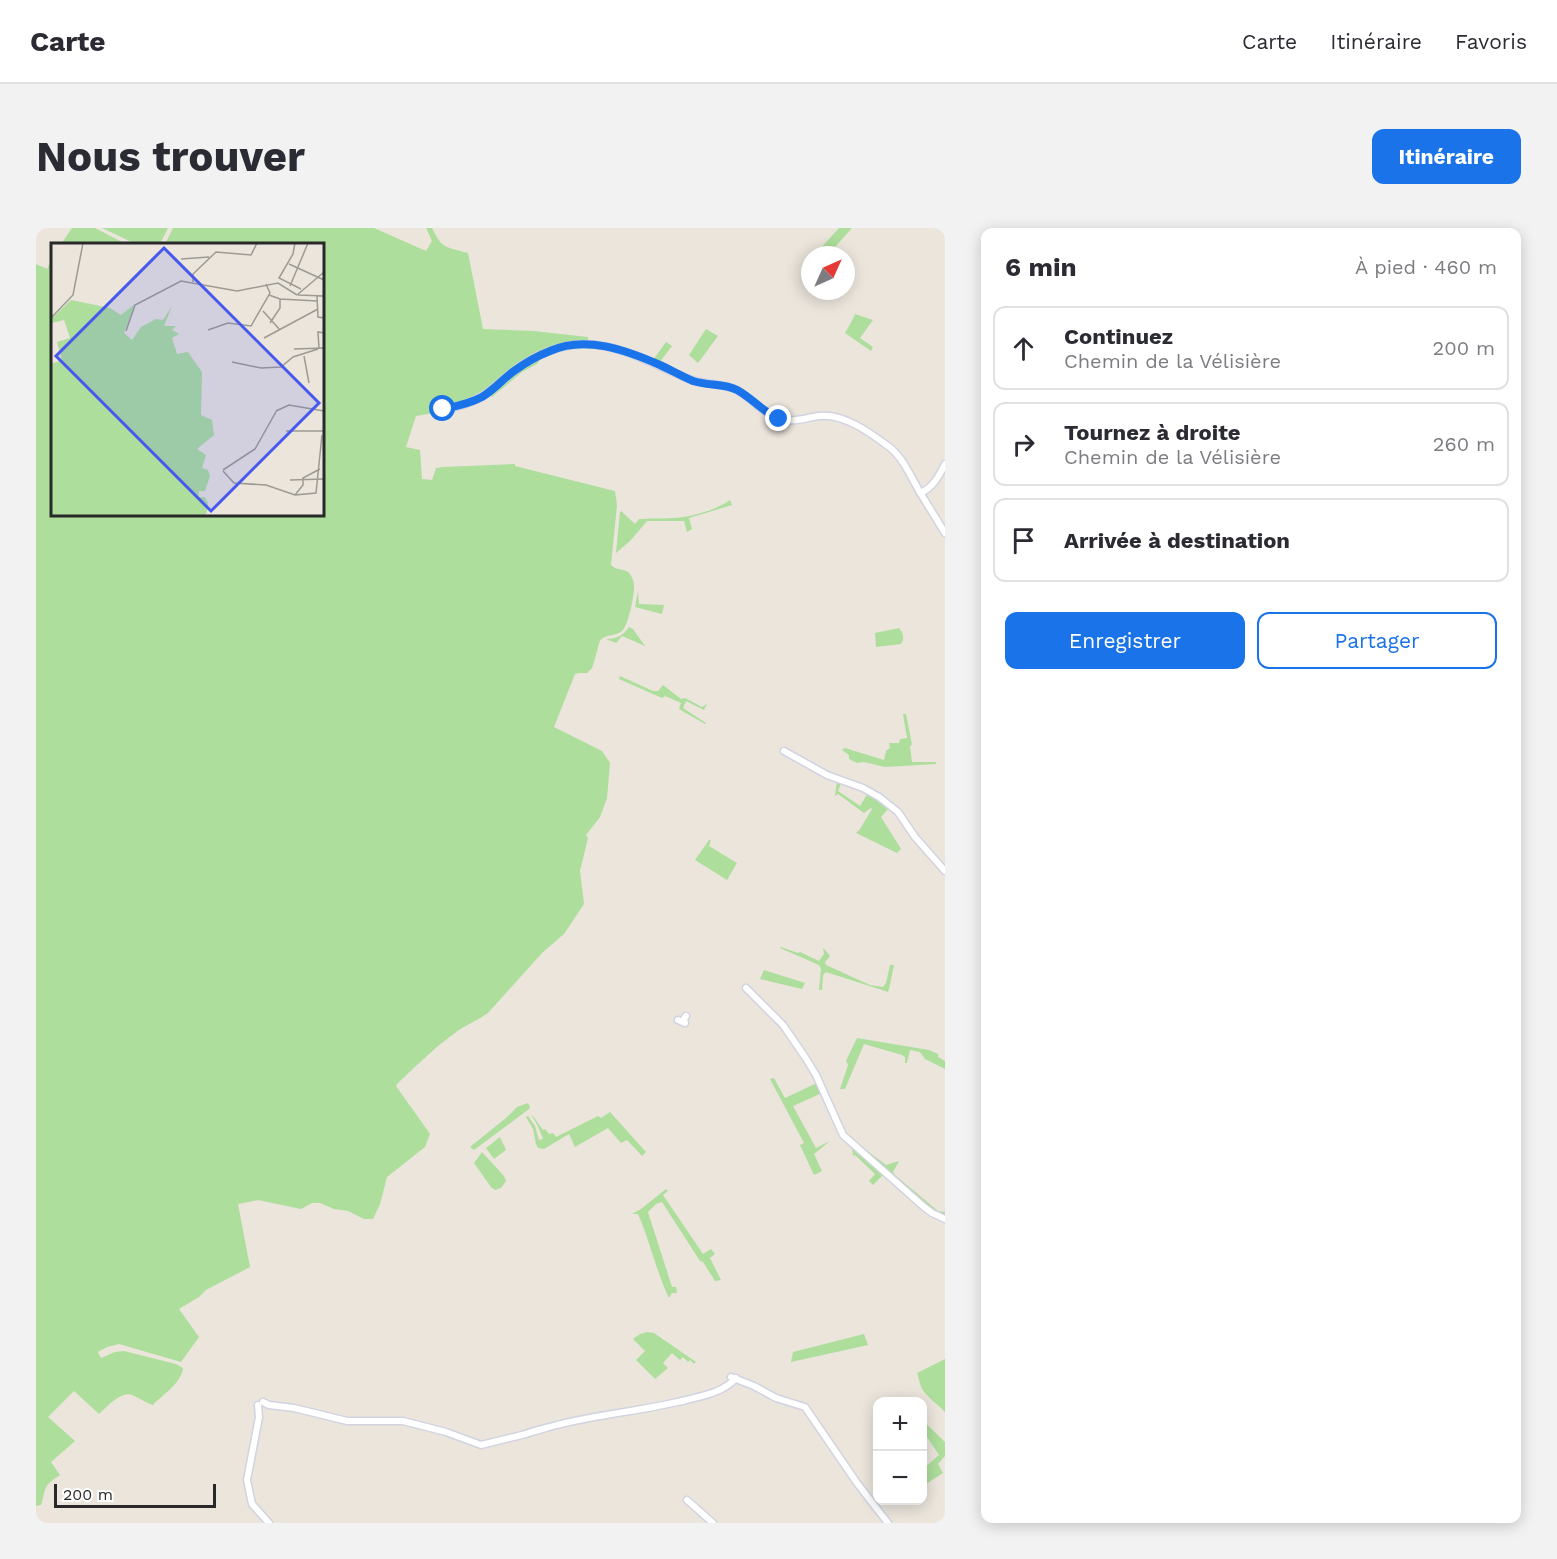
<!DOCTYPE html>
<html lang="fr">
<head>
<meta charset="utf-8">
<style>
  body { margin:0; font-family:"Work Sans",sans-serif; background:#f2f2f3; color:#2b2b33 }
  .controls { position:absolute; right:18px; bottom:18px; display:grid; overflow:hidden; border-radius:12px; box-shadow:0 3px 15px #0003 }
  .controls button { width:54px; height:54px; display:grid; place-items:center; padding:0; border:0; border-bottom:2px solid #e1e1e2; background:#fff; color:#2b2b33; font:30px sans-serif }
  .compass { position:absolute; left:765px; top:18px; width:54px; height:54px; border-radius:50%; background:#fff; box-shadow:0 3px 15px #0003; rotate:45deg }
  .scale { position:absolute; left:18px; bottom:15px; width:162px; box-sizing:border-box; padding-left:6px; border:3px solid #292929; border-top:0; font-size:16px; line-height:21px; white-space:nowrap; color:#292929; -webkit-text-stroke:4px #fff; paint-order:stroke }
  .stop { position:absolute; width:18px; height:18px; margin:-14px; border:4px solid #1a73e8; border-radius:50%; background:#fff }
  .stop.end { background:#1a73e8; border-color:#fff; box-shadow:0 2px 6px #0008 }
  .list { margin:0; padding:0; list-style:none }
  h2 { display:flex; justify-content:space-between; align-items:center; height:78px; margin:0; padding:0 24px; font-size:26px }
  h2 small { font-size:20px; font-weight:400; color:#7c7c81 }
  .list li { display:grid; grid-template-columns:39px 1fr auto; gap:18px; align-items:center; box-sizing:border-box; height:84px; margin:0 12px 12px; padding:0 12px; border:2px solid #e1e1e2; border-radius:12px }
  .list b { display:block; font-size:22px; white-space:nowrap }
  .list p { margin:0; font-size:20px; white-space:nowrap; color:#7c7c81 }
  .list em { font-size:20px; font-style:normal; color:#7c7c81 }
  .actions { display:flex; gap:12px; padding:18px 24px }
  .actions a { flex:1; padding:14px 0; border:2px solid #1a73e8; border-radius:12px; text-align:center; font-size:21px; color:#1a73e8 }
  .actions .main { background:#1a73e8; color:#fff }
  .icon { flex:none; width:33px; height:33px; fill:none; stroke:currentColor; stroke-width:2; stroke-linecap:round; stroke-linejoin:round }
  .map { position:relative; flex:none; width:909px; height:1295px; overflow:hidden; border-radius:12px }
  header { display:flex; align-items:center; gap:36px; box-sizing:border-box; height:84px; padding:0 30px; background:#fff; border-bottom:2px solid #e1e1e2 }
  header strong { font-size:28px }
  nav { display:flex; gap:33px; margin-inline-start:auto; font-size:21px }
  .intro { display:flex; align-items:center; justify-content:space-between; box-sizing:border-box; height:144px; padding:0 36px }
  h1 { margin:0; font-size:42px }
  .button { padding:15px 27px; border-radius:12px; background:#1a73e8; color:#fff; font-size:21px; font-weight:700 }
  main { display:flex; gap:36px; padding:0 36px }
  aside { flex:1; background:#fff; border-radius:12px; box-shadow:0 3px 15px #0003 }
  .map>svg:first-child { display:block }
  .green { fill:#adde9c }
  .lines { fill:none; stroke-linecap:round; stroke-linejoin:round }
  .street-casing { stroke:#d1d3e1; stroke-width:9 }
  .street { stroke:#fff; stroke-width:6 }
  .route { stroke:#1a73e8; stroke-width:8 }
  .inset-road { fill:none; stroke:#9d9a94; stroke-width:1.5 }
  .view { fill:#4658ee; fill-opacity:0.15; stroke:#4658ee; stroke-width:3 }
  .inset-edge { fill:none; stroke:#292929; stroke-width:3 }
</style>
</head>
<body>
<header>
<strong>Carte</strong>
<nav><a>Carte</a><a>Itinéraire</a><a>Favoris</a></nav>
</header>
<div class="intro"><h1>Nous trouver</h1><a class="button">Itinéraire</a></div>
<main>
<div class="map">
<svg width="909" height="1295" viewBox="0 0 909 1295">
  <rect width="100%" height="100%" fill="#ebe5dc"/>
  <g class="green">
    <polygon points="36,0 59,0 90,16 25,16"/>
    <polygon points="66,0 132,0 124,16 100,16"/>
    <path d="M137 0H338L390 23 396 13 390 0H396C406 21 410 19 432 25L447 101 498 103 552 109V114H533L513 120 444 166 425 174 417 177 403 173 398 185 380 188 370 219 384 222 386 251 396 252 400 240 407 239 479 236V238L579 263 581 277 575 337C581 343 586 340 592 344 595 346 598 353 598 357 599 365 592 399 586 403 580 408 571 406 564 412L558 434 556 440 551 445H543L539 446 518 499 566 523 574 535 571 570 564 589 550 607 552 610 544 643 548 676 528 706 507 724 452 785C441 793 429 797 419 805 399 819 380 838 362 855L360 858 394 906 389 919 351 949 344 976 337 991H328L312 983 298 981 284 975H276L265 981 222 972 202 976 214 1039 170 1062 163 1069 143 1081 163 1109 145 1134 83 1116 71 1119 62 1124 65 1130 79 1124 88 1123 140 1136 147 1140C145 1156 128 1165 117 1177L114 1176C108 1174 102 1169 96 1167 85 1163 71 1179 63 1186L38 1163 12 1189 39 1213 15 1234 24 1247C18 1251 11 1255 9 1262 7 1267 7 1272 5 1277L0 1278V36L11 41 16 31V286H286V16H129Z"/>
    <polygon points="803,0 816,0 792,27 782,23"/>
    <polygon points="819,86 837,92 824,110 837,119 835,123 809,105 817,91"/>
    <polygon points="670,101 682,108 662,135 653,127"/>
    <polygon points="630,114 636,118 623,135 617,132"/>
    <polygon points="507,128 501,136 486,144 456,169 451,167 476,146"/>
    <path d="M694 272 696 277 653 290 656 301 651 304 648 293H611L594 313 580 325 584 284 585 283 599 296 603 291H607C617 290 626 291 636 290 652 290 681 282 694 272Z"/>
    <polygon points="602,363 603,376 628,377 626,386 599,379"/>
    <path d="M593 399 597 401 609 418 586 408 580 415 570 411C580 411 587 408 593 399Z"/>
    <path d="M863 400C867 405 869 410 865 416L840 419 839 405Z"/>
    <polygon points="584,448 617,463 622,463 627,457 645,471 649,470 666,479 671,476 668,482 650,473 647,480 670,495 669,496 643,481 645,475 629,468 626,470 583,451"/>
    <polygon points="867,486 870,486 876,517 874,518 876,534 900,534 900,536 849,539 828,534 821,535 813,531 813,527 806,522 809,520 848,532 850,523 854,520 853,515 863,515 864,511 871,510"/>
    <polygon points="801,553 805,555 802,563 824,578 832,565 854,579 845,589 865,621 861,625 820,605 824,601 836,581 835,580 828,585 802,566 799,568"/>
    <polygon points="673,612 675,612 673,618 701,635 691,652 659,632"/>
    <polygon points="745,719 762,725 764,724 783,733 788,726 787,720 791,724 794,728 789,734 790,737 834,757 847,759 850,755 854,737 858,737 853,761 852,764 790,744 787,747 786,762 783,762 785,741 783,737 744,720"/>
    <polygon points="728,742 769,755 766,761 724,751"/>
    <polygon points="821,810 893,822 902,826 902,829 909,833 909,841 889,831 884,824 874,822 871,835 869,835 869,829 866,827 828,816 809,861 804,861 812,837 810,833"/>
    <polygon points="738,850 749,870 781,855 786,865 757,878 780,920 794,913 778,926 786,943 778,947 764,917 768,915 734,851"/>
    <polygon points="795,872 812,908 850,937 863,933 857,944 859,947 902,983 909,984 909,989 897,983 809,907 794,873"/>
    <polygon points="492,875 494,879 493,881 438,922 434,919 470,890 481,879"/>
    <polygon points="574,884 610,924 606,928 591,912 585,915 572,900 539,919 533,906 508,921 502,920 500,916 497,901 490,889 492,888 499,898 503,912 507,911 502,898 496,888 497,888 507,902 509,901 513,906 517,905 520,909 562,888 565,890"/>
    <polygon points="464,909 470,922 458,931 450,920"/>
    <polygon points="816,918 848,946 837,957 833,953 839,946 819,927 817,928"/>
    <polygon points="446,924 468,948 470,953 465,960 459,962 455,959 438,935"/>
    <path d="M630 961 632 963 627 967 667 1026 675 1021 679 1026 674 1030 685 1052 679 1053 667 1034 664 1033 626 974 620 976 612 984 636 1059H640L641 1065H636L633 1070C620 1043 614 1013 602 986H596L605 981Z"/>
    <polygon points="611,1104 618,1105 660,1134 658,1136 654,1132 652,1134 647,1129 644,1132 636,1125 627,1135 632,1140 619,1151 600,1132 609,1123 597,1111 604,1106"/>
    <polygon points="828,1106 832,1117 755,1134 757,1124"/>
    <path d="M909 1131V1184C902 1176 889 1168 885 1159 883 1154 883 1149 881 1145Z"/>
    <polygon points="886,1192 909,1214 909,1228 902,1236 907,1245 887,1258 887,1241 903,1227 887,1203"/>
  </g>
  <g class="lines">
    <defs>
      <g id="street">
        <path d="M402 186C409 179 417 180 427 177 435 174 444 170 451 165 463 156 474 145 486 137 551 95 591 125 653 151 669 157 686 155 701 162 716 170 726 185 742 191 756 195 769 190 783 188 807 185 833 204 852 218 868 230 875 250 885 266 893 279 901 292 909 305"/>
        <path d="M884 265C897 260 903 248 909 236"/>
        <polyline points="748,523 791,547 827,560 843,569 862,584 879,609 909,643"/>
        <polyline points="710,760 747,797 769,829 780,847 807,907 888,979 896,985 909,991"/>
        <polyline points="642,792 649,795 648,791 650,788"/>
        <polyline points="695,1149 718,1158 740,1170 769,1179 821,1255 852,1295"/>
        <path d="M227 1174 233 1177 258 1180 311 1193H367L410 1204 445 1217 490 1206C500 1202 511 1200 521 1197 563 1186 607 1183 650 1172 667 1168 688 1164 700 1150"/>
        <polyline points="222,1177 223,1189 211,1252 216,1276 233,1295"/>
        <polyline points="651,1272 677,1295"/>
      </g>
    </defs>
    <use href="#street" class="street-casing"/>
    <use href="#street" class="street"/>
  </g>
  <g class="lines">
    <path class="route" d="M407 181C421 178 433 176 446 169 458 162 467 151 478 143 489 135 501 128 514 123 549 107 590 122 624 137 635 142 645 148 657 153 672 158 688 155 701 162 716 170 727 184 743 191"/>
  </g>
  <g transform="translate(15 15)">
    <rect width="273" height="273" fill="#ebe5dc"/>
    <path d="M20 57 59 65 70 72 84 61 73 90 81 97 90 84 105 76 112 77 121 63 113 83H125L121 87 128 91 121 95 126 111 137 109 151 129 150 172 161 177 163 192 146 206 155 212 151 225 157 227 159 233 154 248H148V254H154L157 260 155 273H0V121L11 117 0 78 6 99 19 95 13 77 1 80 0 76Z" fill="#adde9c"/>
    <path class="inset-road" d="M244 0 242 11 228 35 250 46M130 16 158 14M238 21 273 37M142 39V31L165 9 200 12 206 0M239 43 257 0M218 52 229 56 266 58M246 52 273 29M247 52 273 53M266 53 267 74 273 75M212 68 229 87M0 75 22 52 32 0M219 80 229 65V56M157 87 177 80 200 83 219 50 215 41M75 88 84 62 130 38 186 48 227 40 246 52M213 95 267 66M243 106 273 105M268 106 267 89 273 90M253 113 258 140M181 119 210 125 230 124 242 114 267 106M225 168 238 162 273 168M235 188H272M172 227 204 206 226 167M172 228 183 240 215 242 244 252 265 250 271 192M239 237 273 236M244 252 252 242V235L269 226"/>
    <path class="view" d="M113 5 268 160 160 268 5 113Z"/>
    <rect width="273" height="273" class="inset-edge"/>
  </g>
</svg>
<div class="controls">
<button>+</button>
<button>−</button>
</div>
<svg class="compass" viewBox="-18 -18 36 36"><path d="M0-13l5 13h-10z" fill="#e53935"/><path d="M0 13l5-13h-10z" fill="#7c7c81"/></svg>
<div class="scale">200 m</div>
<div class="stop" style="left:407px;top:181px"></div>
<div class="stop end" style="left:743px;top:191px"></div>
</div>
<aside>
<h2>6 min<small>À pied · 460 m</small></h2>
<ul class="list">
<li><svg class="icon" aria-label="ahead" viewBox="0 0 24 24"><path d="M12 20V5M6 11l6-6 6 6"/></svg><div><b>Continuez</b><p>Chemin de la Vélisière</p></div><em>200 m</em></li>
<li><svg class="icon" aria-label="right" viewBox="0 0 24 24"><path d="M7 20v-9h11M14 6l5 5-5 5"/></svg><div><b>Tournez à droite</b><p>Chemin de la Vélisière</p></div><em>260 m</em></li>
<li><svg class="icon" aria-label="arrive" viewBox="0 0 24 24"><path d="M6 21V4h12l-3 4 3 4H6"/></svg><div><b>Arrivée à destination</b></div></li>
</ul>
<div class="actions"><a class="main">Enregistrer</a><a>Partager</a></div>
</aside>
</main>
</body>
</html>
